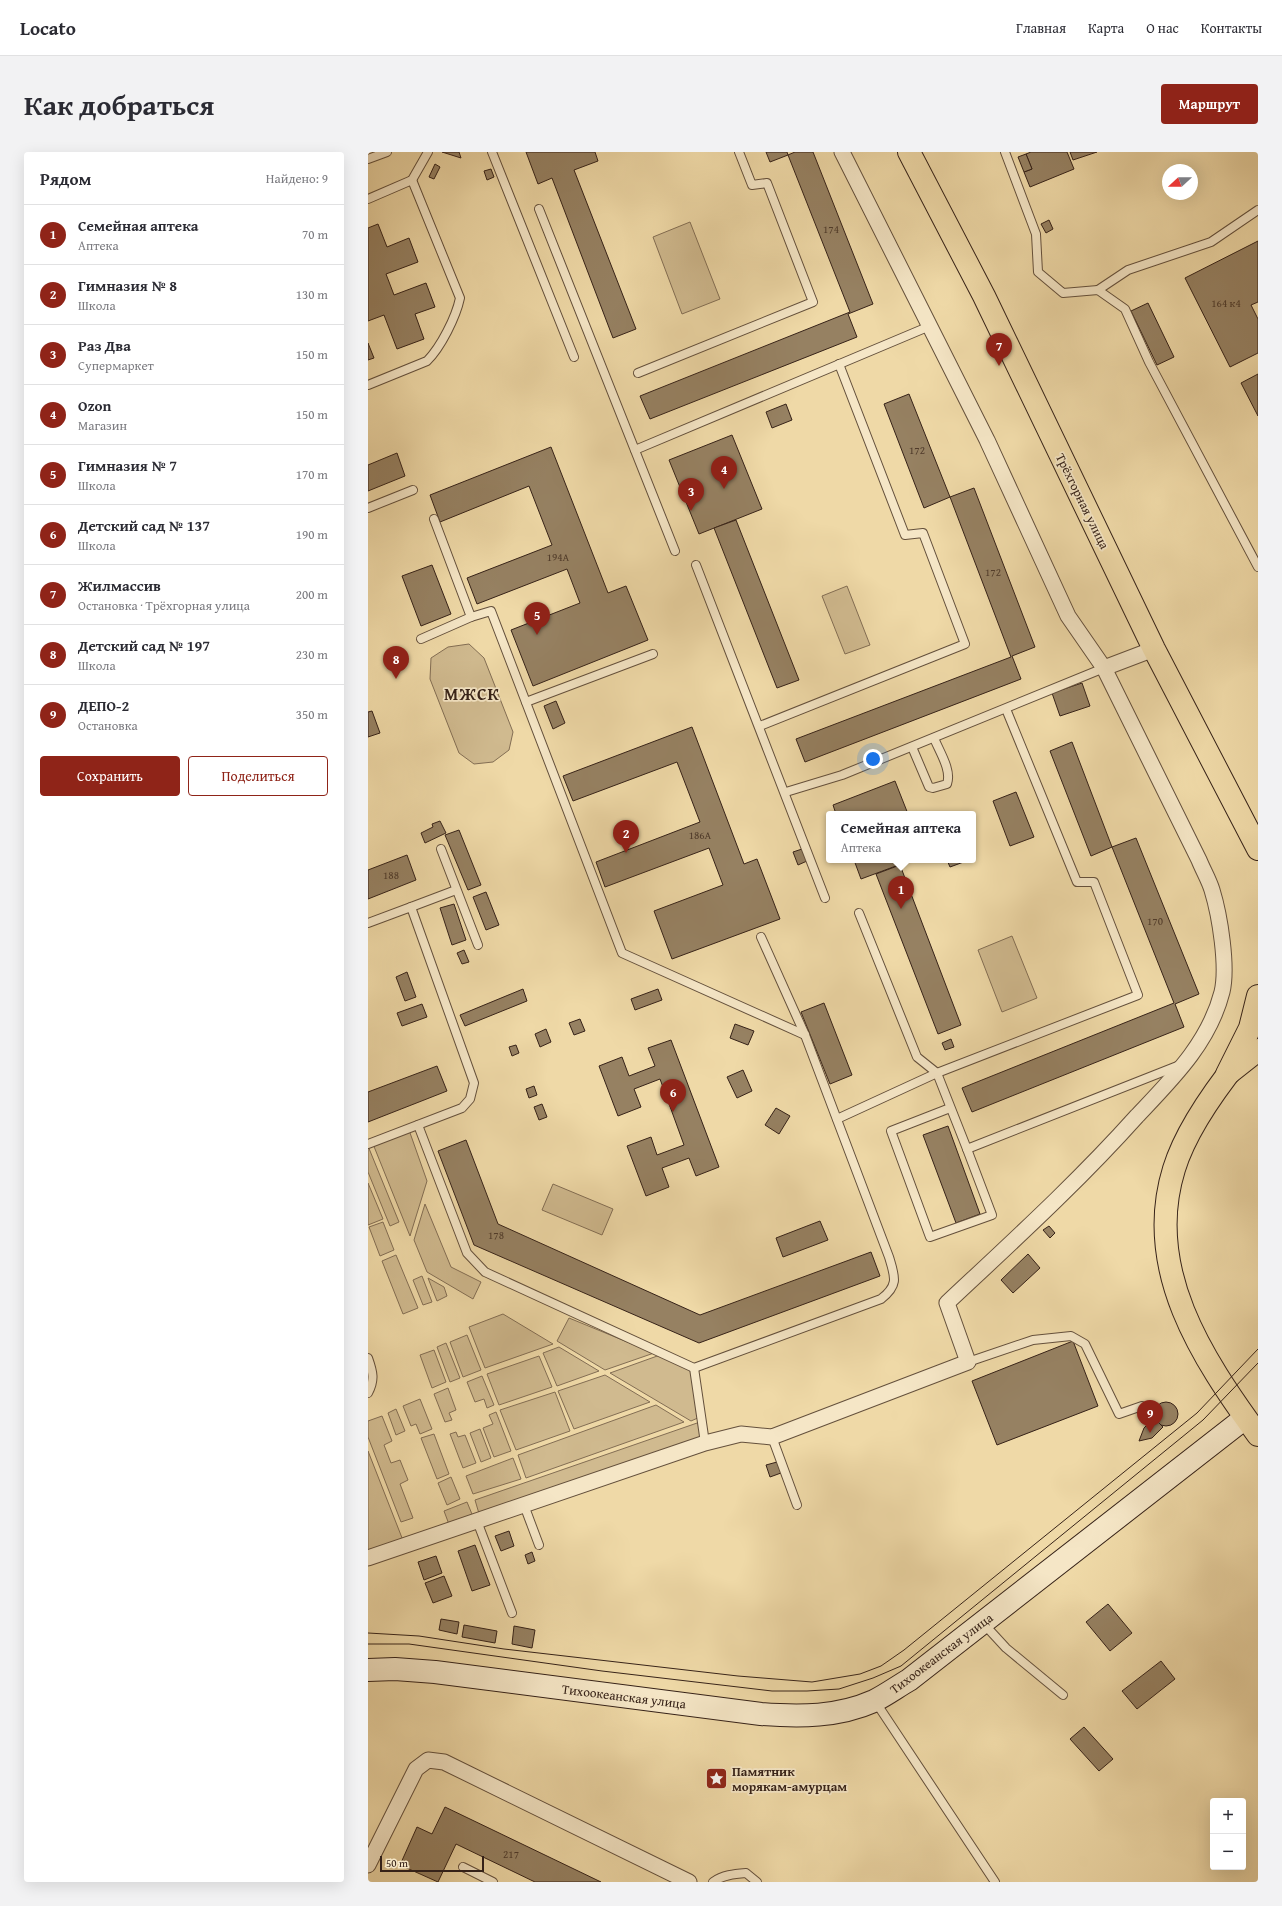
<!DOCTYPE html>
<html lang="ru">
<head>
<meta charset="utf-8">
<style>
  body { margin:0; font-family:"Gentium Book Plus",serif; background:#f2f2f3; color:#2b2b33 }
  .controls { position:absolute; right:12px; bottom:12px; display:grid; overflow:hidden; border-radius:4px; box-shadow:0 4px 16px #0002 }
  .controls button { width:36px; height:36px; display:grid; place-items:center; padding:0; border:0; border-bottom:1px solid #e1e1e2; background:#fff; color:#2b2b33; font:20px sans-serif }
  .compass { position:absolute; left:794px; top:12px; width:36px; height:36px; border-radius:50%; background:#fff; box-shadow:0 4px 16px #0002; rotate:249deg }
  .scale { position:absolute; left:12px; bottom:10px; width:104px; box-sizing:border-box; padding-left:4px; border:2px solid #362218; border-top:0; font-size:11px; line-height:14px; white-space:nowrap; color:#362218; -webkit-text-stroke:3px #f5e6c6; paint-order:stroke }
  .you { position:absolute; left:505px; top:607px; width:14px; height:14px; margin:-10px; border:3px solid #fff; border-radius:50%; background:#1a73e8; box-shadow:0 0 0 6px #1a73e833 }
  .badge { display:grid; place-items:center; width:26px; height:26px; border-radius:50%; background:#8f2418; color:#fff; font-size:13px; font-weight:700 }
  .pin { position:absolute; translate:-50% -33px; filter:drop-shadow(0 1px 2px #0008) }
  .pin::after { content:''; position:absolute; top:21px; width:14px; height:12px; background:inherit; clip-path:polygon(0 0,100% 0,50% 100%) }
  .popup { position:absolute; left:458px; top:659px; width:150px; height:52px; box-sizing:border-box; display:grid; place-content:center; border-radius:4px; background:#fff; filter:drop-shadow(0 1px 3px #0005); font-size:13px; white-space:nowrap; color:#7c7c81 }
  .popup b { font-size:15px; color:#2b2b33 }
  .popup::after { content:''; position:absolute; left:50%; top:100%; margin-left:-8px; border:8px solid transparent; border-top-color:#fff }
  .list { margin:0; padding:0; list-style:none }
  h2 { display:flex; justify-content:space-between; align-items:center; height:52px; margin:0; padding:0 16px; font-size:17px }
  h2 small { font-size:13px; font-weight:400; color:#7c7c81 }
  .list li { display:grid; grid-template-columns:26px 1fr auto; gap:12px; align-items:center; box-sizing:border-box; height:60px; padding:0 16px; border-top:1px solid #e1e1e2 }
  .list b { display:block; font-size:15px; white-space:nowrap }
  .list p { margin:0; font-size:13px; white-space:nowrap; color:#7c7c81 }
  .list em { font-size:13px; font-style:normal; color:#7c7c81 }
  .actions { display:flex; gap:8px; padding:12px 16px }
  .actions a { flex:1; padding:9px 0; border:1px solid #8f2418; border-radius:4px; text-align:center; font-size:14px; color:#8f2418 }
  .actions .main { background:#8f2418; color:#fff }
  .map { position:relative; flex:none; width:890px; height:1730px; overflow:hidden; border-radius:4px }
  header { display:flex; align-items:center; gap:24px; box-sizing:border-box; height:56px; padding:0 20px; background:#fff; border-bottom:1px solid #e1e1e2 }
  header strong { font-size:19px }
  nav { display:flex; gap:22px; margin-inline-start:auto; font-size:14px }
  .intro { display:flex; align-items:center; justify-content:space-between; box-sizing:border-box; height:96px; padding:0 24px }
  h1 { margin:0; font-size:28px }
  .button { padding:10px 18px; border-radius:4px; background:#8f2418; color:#fff; font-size:14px; font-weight:700 }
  main { display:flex; gap:24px; padding:0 24px }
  aside { flex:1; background:#fff; border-radius:4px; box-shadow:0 4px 16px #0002 }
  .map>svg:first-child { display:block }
  .green { fill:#d0ba8f; stroke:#836e54 }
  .building { fill:#968162; stroke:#362218 }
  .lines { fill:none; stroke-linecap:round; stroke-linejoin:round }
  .lane-casing { stroke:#64503c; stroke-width:10 }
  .street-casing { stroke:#64503c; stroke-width:17 }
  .secondary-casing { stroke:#362218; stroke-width:24 }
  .primary-casing { stroke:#362218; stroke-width:24 }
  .highway-casing { stroke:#362218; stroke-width:24 }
  .lane { stroke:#f5e6c6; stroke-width:8 }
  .street { stroke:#f5e6c6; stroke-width:15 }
  .secondary { stroke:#f5e6c6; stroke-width:22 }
  .primary { stroke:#efd9a7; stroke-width:22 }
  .highway { stroke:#efd9a7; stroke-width:22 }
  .tram { stroke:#362218; stroke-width:1 }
  .labels { text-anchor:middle; stroke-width:3.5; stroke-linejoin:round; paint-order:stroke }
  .number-label { font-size:11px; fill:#4e3a2a }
  .street-label { font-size:13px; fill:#362218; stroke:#f5e6c6 }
  .poi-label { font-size:13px; font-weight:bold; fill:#362218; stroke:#f5e6c6; text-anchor:start }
  .district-label { font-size:17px; font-weight:bold; letter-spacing:1px; fill:#362218; stroke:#f5e6c6 }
</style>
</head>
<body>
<header>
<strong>Locato</strong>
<nav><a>Главная</a><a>Карта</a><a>О нас</a><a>Контакты</a></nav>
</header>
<div class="intro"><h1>Как добраться</h1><a class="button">Маршрут</a></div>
<main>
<aside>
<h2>Рядом<small>Найдено: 9</small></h2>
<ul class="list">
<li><span class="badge">1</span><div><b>Семейная аптека</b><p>Аптека</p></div><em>70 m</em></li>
<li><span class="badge">2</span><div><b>Гимназия № 8</b><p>Школа</p></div><em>130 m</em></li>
<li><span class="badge">3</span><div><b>Раз Два</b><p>Супермаркет</p></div><em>150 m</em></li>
<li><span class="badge">4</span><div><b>Ozon</b><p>Магазин</p></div><em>150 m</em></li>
<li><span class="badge">5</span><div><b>Гимназия № 7</b><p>Школа</p></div><em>170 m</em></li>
<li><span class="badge">6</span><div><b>Детский сад № 137</b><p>Школа</p></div><em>190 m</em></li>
<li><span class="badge">7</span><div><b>Жилмассив</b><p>Остановка · Трёхгорная улица</p></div><em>200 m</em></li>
<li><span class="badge">8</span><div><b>Детский сад № 197</b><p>Школа</p></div><em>230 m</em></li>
<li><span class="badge">9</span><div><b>ДЕПО-2</b><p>Остановка</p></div><em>350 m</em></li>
</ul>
<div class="actions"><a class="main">Сохранить</a><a>Поделиться</a></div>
</aside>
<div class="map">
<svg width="890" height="1730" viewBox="0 0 890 1730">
  <rect width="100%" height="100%" fill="#efd9a7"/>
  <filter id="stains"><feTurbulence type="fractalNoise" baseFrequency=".005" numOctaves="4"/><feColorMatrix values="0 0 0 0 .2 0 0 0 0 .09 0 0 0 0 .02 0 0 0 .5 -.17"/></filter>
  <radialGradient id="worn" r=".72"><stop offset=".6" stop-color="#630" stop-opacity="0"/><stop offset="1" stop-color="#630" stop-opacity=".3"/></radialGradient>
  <g class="green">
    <polygon points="322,70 352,147 314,162 285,85"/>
    <polygon points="479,434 502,493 477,502 454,444"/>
    <polygon points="101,492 116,506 145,580 141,598 125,610 106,612 91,601 62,527 63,506 80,495"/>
    <polygon points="644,784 669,846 634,860 610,798"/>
    <polygon points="41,978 59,1029 42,1084 5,992"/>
    <polygon points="0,994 31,1070 22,1074 0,1020"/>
    <polygon points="0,1031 15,1067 0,1073"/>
    <polygon points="185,1032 245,1057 234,1083 174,1058"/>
    <polygon points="57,1052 83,1115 113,1130 105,1147 59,1120 46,1088"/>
    <polygon points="15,1070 26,1098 12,1104 1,1075"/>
    <polygon points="28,1103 50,1156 35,1162 14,1109"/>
    <polygon points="54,1124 64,1150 55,1153 45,1128"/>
    <polygon points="60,1126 76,1135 79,1144 69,1149"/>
    <polygon points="135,1162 185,1192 117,1216 101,1175"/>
    <polygon points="201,1166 286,1201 237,1218 189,1189"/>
    <polygon points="99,1183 113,1218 95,1225 82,1190"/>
    <polygon points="78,1191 92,1226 82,1230 69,1195"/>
    <polygon points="191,1195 231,1219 189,1234 175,1201"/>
    <polygon points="66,1198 78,1230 64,1236 52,1203"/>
    <polygon points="292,1203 325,1217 332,1265 323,1269 242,1221"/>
    <polygon points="171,1204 184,1235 131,1253 119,1222"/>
    <polygon points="237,1223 282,1250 206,1277 190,1239"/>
    <polygon points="114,1224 126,1253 119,1256 116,1247 107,1250 99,1230"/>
    <polygon points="80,1236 88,1258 81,1261 84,1268 77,1270 66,1242"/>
    <polygon points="187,1240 202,1279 148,1298 132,1258"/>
    <polygon points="52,1247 64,1277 52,1282 48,1272 43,1274 35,1254"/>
    <polygon points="288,1253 316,1270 158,1326 150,1303"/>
    <polygon points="28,1257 37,1279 28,1283 20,1261"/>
    <polygon points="128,1260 143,1299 126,1305 115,1276 125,1272 121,1263"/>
    <polygon points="14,1264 24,1289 16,1293 23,1311 32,1308 40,1328 32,1332 45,1366 33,1370 0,1285 0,1269"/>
    <polygon points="332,1270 335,1289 112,1365 107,1348"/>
    <polygon points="112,1277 123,1306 113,1310 102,1281"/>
    <polygon points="88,1280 90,1285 97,1283 108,1311 95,1316 82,1282"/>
    <polygon points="66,1282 81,1322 69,1327 53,1286"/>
    <polygon points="0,1299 36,1391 0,1403"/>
    <polygon points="145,1306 153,1327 105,1342 98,1324"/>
    <polygon points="83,1325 92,1347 79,1353 70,1331"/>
    <polygon points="99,1350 106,1367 82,1375 76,1359"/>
  </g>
  <g class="building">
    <polygon points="74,0 91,0 93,6"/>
    <polygon points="158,0 227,0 230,9 206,18 268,177 245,186 184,26 170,32"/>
    <polygon points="398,0 419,0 420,3 402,10"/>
    <polygon points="427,0 445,0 505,152 480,162 489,185 282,267 272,244 482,160 420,3"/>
    <polygon points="663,0 699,0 706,17 662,35 656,20 664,17 658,2"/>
    <polygon points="702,0 729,0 705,8"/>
    <polygon points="658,2 664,17 656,20 650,5"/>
    <polygon points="67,12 72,15 66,27 61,25"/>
    <polygon points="123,17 126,25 119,28 116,19"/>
    <polygon points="681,68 685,77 678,81 673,72"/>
    <polygon points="10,72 19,95 41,86 50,110 18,122 26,143 58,131 67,155 47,162 56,187 29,197 16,163 0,169 0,76"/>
    <polygon points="890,89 890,150 883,153 890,167 890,201 862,215 817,126"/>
    <polygon points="780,151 806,205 789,213 763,159"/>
    <polygon points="0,191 6,206 0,208"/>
    <polygon points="890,222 890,264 873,231"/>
    <polygon points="541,242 582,345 556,356 516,252"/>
    <polygon points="418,252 424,268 404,276 398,260"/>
    <polygon points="364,283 394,357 331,382 301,308"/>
    <polygon points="183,295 240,441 258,434 280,488 165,534 143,478 212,451 199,417 109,452 99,426 184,393 161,334 72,370 62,343"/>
    <polygon points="29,301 37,324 0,339 0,313"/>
    <polygon points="606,336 667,495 644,504 653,527 437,610 428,587 643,505 582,345"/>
    <polygon points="368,368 431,528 409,536 346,376"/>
    <polygon points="64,413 83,462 53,474 34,424"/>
    <polygon points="714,531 722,554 692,564 684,541"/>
    <polygon points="188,549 197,571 185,577 176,554"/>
    <polygon points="4,559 12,581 0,585 0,560"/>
    <polygon points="324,575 376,712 389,707 412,767 304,807 286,759 355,733 341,696 237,735 228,710 332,670 309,610 205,649 195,624"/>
    <polygon points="704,590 744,695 723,704 682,599"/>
    <polygon points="527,629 540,662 468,662 465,653"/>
    <polygon points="648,640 666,685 642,694 625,649"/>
    <polygon points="72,669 78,681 57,691 53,681 65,675 64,672"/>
    <polygon points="91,678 113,733 100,738 77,683"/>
    <polygon points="768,686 831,842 807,852 816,875 604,960 594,936 806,851 744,695"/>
    <polygon points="434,697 439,709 430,713 425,700"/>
    <polygon points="39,703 48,728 0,747 0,718"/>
    <polygon points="486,708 544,708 493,727"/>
    <polygon points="579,708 601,708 582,715"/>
    <polygon points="532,713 593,873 570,882 508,722"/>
    <polygon points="118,740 131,773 118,778 105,745"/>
    <polygon points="86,752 98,788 84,793 72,756"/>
    <polygon points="96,798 101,810 94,812 89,801"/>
    <polygon points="39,820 48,845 37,849 28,825"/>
    <polygon points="155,837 159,849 97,874 92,863"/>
    <polygon points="290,837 294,848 267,858 263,847"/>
    <polygon points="456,851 484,923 462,932 433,860"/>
    <polygon points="54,852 59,865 34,874 29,861"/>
    <polygon points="212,867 217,879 206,883 201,871"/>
    <polygon points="367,872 386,879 380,893 362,886"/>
    <polygon points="178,877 183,890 172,895 167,882"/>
    <polygon points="583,887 586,895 577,898 574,891"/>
    <polygon points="303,888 351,1015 328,1024 321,1006 294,1016 301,1035 278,1044 259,994 283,985 289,1003 316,993 292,927 266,937 273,955 250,964 231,914 254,905 261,924 287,914 280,896"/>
    <polygon points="148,893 151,901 144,904 141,895"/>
    <polygon points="69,914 79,939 0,970 0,940"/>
    <polygon points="375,918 384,939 369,946 359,925"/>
    <polygon points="166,934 169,943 161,946 158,937"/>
    <polygon points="174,952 179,965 171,968 166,955"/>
    <polygon points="408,956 422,964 411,982 397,973"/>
    <polygon points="580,974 612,1062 588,1071 555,983"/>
    <polygon points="98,988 130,1072 332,1163 503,1100 512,1124 331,1191 106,1093 70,999"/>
    <polygon points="452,1069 460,1088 415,1105 408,1086"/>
    <polygon points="681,1074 687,1081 682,1086 675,1078"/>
    <polygon points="660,1102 672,1116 645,1141 633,1128"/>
    <polygon points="705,1189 730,1254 629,1293 604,1229"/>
    <circle cx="798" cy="1262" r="12"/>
    <polygon points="786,1266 795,1275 784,1286 771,1289 776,1276"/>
    <polygon points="409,1310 413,1321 402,1325 398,1313"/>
    <polygon points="141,1379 146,1394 133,1399 127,1384"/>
    <polygon points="107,1393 122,1433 104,1439 90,1399"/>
    <polygon points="164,1400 167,1409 160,1412 157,1403"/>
    <polygon points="68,1404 74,1421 56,1428 50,1410"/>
    <polygon points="76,1424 84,1444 65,1451 57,1431"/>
    <polygon points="740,1452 764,1481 742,1499 718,1470"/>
    <polygon points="73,1467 91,1470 89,1482 71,1478"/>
    <polygon points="96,1473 129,1479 127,1491 94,1485"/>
    <polygon points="146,1474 167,1478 164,1496 144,1492"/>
    <polygon points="793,1509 807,1527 769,1557 754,1539"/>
    <polygon points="716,1575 745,1607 731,1619 702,1587"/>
    <polygon points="77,1655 233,1730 167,1730 88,1692 70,1730 32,1713 49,1675 64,1682"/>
  </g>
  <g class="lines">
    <defs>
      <g id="lane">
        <polyline points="124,0 206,205"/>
        <polyline points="637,0 668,82 670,120 695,141 730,138 757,157 781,210 890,415"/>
        <polyline points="0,7 19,0"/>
        <polyline points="0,47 44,28 60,0"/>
        <polyline points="171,57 307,399"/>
        <polyline points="730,138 760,118 843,90 890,58"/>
        <polyline points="270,221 445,150 399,31 384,33 371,0"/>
        <path d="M0 233 59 209C73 195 88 165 92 146L44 28"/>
        <polyline points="267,298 562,174"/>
        <polyline points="0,356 45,338"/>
        <polyline points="66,367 103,465 123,459 254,801 437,883"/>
        <polyline points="328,413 457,746"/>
        <polyline points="53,487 103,465"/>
        <polyline points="158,550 285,502"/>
        <polyline points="392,574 597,492 555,381 537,383 471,212"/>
        <path d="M544 595 561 635 565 636 579 632C584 618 571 599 566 586"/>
        <polyline points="418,640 474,623 736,516"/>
        <polyline points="73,697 110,793"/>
        <polyline points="43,755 88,738"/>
        <polyline points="491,761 549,905 569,921 599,997 812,913"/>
        <polyline points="0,771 43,755 106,931 102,947 94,956 0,992"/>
        <polyline points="582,956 523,979 562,1085 624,1063 599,997"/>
        <polyline points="469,967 569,921 770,843 726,730 709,730 638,557"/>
        <path d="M50 973 99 1101 117 1120 326 1216 513 1147C531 1133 527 1125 521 1105L437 883 393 785"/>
        <path d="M0 1206C5 1220 7 1228 0 1241"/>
        <polyline points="600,1210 665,1188 703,1184 717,1192 751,1262 774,1254"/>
        <polyline points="326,1216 337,1291"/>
        <polyline points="404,1285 429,1353"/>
        <polyline points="156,1353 171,1393"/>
        <polyline points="109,1369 144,1461"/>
        <polyline points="615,1471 638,1496 695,1543"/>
        <polyline points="507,1549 627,1730"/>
        <polyline points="95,1715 125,1730"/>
        <path d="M345 1730C355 1723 366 1722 378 1721L389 1730"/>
      </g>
      <g id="street">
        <polyline points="736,516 786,497"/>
        <path d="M0 1406 337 1291 373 1282 404 1285 600 1210 579 1151C644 1090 710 1030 769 964 804 927 841 891 854 840 860 815 852 764 844 738 841 728 835 718 831 708L736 516 700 464 619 288 474 0"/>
        <polyline points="0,1713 48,1617 60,1608 76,1610 321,1730"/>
      </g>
      <path id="secondary" d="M0 1518 27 1517 67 1520 393 1562C432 1565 470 1565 506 1549 518 1543 529 1535 541 1528L877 1266"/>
      <g id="primary">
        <path d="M871 908C847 938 817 981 806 1017 775 1117 834 1206 890 1283"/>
        <polyline points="862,920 890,898"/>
      </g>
      <g id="highway">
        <polyline points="541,0 616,144 786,497 890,697"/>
        <polyline points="859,922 882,876 890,844"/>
      </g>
    </defs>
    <use href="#lane" class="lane-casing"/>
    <use href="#street" class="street-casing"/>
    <use href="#secondary" class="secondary-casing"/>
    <use href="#primary" class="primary-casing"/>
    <use href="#highway" class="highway-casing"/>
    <use href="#lane" class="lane"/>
    <use href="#street" class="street"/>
    <use href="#secondary" class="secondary"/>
    <use href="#primary" class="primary"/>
    <use href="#highway" class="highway"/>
    <g class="tram">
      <polyline points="0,1481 51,1484 136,1497 370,1524 444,1530 492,1522 513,1514 536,1498 829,1261 890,1197"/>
      <polyline points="0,1492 41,1492 234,1519 404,1539 439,1539 471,1537 505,1526 533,1514 835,1268 890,1211"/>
    </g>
  </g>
  <defs>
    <symbol id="sight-square" viewBox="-11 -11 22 22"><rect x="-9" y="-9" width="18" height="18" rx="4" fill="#8f2418" stroke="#f5e6c6"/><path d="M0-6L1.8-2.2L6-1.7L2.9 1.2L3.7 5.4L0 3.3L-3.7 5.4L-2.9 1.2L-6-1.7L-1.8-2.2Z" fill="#fff"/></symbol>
  </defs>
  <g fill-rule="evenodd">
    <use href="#sight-square" x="336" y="1614" width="25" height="25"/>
  </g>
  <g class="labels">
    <g class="number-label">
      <text x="463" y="81">174</text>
      <text x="858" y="155">164 к4</text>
      <text x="549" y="302">172</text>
      <text x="190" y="409">194А</text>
      <text x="625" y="424">172</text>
      <text x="332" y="687">186А</text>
      <text x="23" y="727">188</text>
      <text x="787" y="773">170</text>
      <text x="128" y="1087">178</text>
      <text x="143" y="1706">217</text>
    </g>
    <g class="street-label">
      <text transform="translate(715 349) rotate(64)" y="5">Трёхгорная улица</text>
      <text transform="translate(573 1501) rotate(-37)" y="5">Тихоокеанская улица</text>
      <text transform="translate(256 1544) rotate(7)" y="5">Тихоокеанская улица</text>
    </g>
    <g class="poi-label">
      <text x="364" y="1624">Памятник<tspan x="364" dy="15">морякам-амурцам</tspan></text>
    </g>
    <g class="district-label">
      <text x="104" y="548">МЖСК</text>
    </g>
  </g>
  <rect width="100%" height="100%" filter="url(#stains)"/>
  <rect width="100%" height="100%" fill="url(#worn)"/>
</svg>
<div class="controls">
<button>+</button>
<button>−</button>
</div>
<svg class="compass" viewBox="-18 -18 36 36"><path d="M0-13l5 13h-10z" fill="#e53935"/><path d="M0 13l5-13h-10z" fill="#7c7c81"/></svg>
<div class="scale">50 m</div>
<div class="you"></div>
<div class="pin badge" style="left:533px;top:757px">1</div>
<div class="popup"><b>Семейная аптека</b>Аптека</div>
<div class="pin badge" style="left:258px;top:701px">2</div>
<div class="pin badge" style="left:323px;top:359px">3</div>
<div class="pin badge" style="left:356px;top:337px">4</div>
<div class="pin badge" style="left:169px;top:483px">5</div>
<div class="pin badge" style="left:305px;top:960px">6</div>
<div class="pin badge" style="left:631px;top:214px">7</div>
<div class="pin badge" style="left:28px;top:527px">8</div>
<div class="pin badge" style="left:782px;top:1281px">9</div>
</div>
</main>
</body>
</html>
